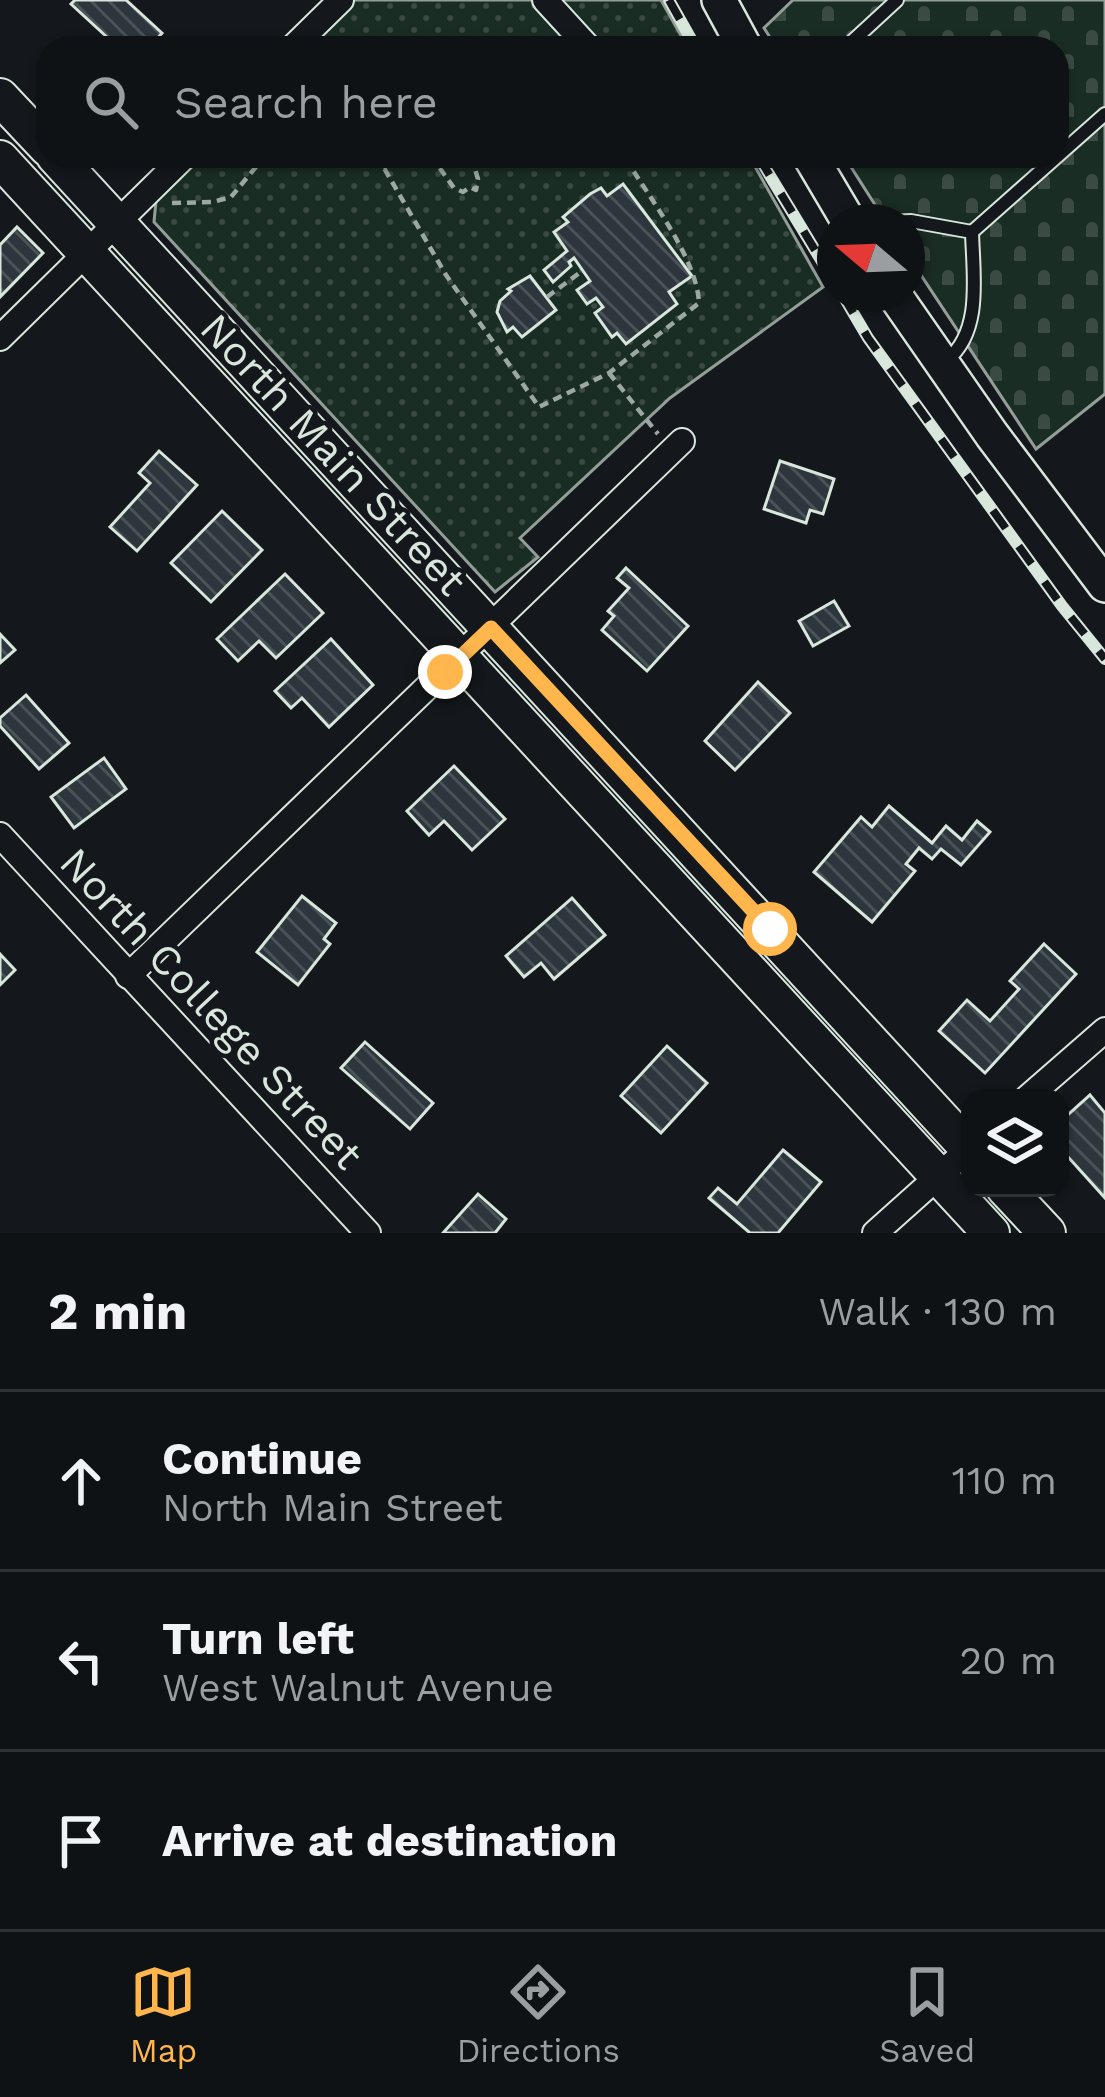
<!DOCTYPE html>
<html lang="en">
<head>
<meta charset="utf-8">
<style>
  body { margin:0; font-family:"Work Sans",sans-serif; background:#181b1e; color:#f1f3f6 }
  .controls { position:absolute; right:36px; bottom:36px; display:grid; overflow:hidden; border-radius:24px; box-shadow:0 3px 9px #0004 }
  .controls button { width:108px; height:108px; display:grid; place-items:center; padding:0; border:0; border-bottom:3px solid #2f3234; background:#0f1215; color:#f1f3f6; font:60px sans-serif }
  .compass { position:absolute; left:817px; top:204px; width:108px; height:108px; border-radius:50%; background:#0f1215; box-shadow:0 3px 9px #0004; rotate:289deg }
  .stop { position:absolute; width:36px; height:36px; margin:-27px; border:9px solid #ffb74d; border-radius:50%; background:#fff }
  .stop.end { background:#ffb74d; border-color:#fff; box-shadow:0 3px 12px #0008 }
  .list { margin:0; padding:0; list-style:none }
  h2 { display:flex; justify-content:space-between; align-items:center; height:156px; margin:0; padding:0 48px; font-size:51px }
  h2 small { font-size:39px; font-weight:400; color:#9b9ea0 }
  .list li { display:grid; grid-template-columns:78px 1fr auto; gap:36px; align-items:center; box-sizing:border-box; height:180px; padding:0 48px; border-top:3px solid #2f3234 }
  .list b { display:block; font-size:45px; white-space:nowrap }
  .list p { margin:0; font-size:39px; white-space:nowrap; color:#9b9ea0 }
  .list em { font-size:39px; font-style:normal; color:#9b9ea0 }
  .icon { flex:none; width:66px; height:66px; fill:none; stroke:currentColor; stroke-width:2; stroke-linecap:round; stroke-linejoin:round }
  .map { position:relative; flex:none; width:1105px; height:1233px; overflow:hidden }
  .search { position:absolute; background:#0f1215; box-shadow:0 3px 9px #0004; left:36px; right:36px; top:36px; height:132px; display:flex; align-items:center; gap:30px; box-sizing:border-box; padding:0 42px; border-radius:36px; color:#9b9ea0; font-size:45px }
  .sheet { height:696px; background:#0f1215 }
  nav { display:flex; justify-content:space-around; align-items:center; box-sizing:border-box; height:168px; border-top:3px solid #2f3234; background:#0f1215; font-size:33px; color:#9b9ea0 }
  nav a { display:grid; justify-items:center; gap:6px }
  nav .on { color:#ffb74d }
  .map>svg:first-child { display:block }
  .grass { fill:url(#grass-dots); stroke:#939e99; stroke-width:3 }
  .cemetery { fill:url(#cemetery-stones); stroke:#939e99; stroke-width:3 }
  .building { fill:url(#building-back-hatch); stroke:#d8e6dc; stroke-width:3 }
  .lines { fill:none; stroke-linecap:round; stroke-linejoin:round }
  .lane-casing { stroke:#d8e6dc; stroke-width:16 }
  .street-casing { stroke:#d8e6dc; stroke-width:28 }
  .secondary-casing { stroke:#d8e6dc; stroke-width:38 }
  .primary-casing { stroke:#d8e6dc; stroke-width:40 }
  .path { stroke:#9da8a2; stroke-width:4.5; stroke-dasharray:9 6; stroke-linecap:butt }
  .lane { stroke:#14181c; stroke-width:12 }
  .street { stroke:#14181c; stroke-width:24 }
  .secondary { stroke:#14181c; stroke-width:33 }
  .primary { stroke:#14181c; stroke-width:36 }
  .rail-casing { stroke:#d8e6dc; stroke-width:12 }
  .rail { stroke:#14181c; stroke-width:8; stroke-dasharray:22; stroke-linecap:butt }
  .route { stroke:#ffb74d; stroke-width:15 }
  .labels { text-anchor:middle; stroke-width:9; stroke-linejoin:round; paint-order:stroke }
  .street-label { font-size:42px; fill:#d8e6dc; stroke:#14181c }
</style>
</head>
<body>
<div class="map">
<svg width="1105" height="1233" viewBox="0 0 1105 1233">
  <defs>
    <pattern id="grass-dots" width="8" height="8" patternUnits="userSpaceOnUse" patternTransform="scale(3)"><rect width="8" height="8" fill="#1a2d24"/><path d="M2 2h.1M6 6h.1" fill="none" stroke="#3b4b43" stroke-width="1.8" stroke-linecap="round"/></pattern>
    <pattern id="cemetery-stones" width="16" height="16" patternUnits="userSpaceOnUse" patternTransform="scale(3)"><rect width="16" height="16" fill="#1a2d24"/><path d="M2 7V4a2 2 0 0 1 4 0v3zM10 15v-3a2 2 0 0 1 4 0v3z" fill="#3b4b43"/></pattern>
    <pattern id="building-back-hatch" width="6" height="6" patternUnits="userSpaceOnUse" patternTransform="scale(3)"><rect width="6" height="6" fill="#2c363c"/><path d="M-1 5l2 2M0 0l6 6M5-1l2 2" fill="none" stroke="#4a5358"/></pattern>
  </defs>
  <rect width="100%" height="100%" fill="#14181c"/>
  <g class="grass">
    <polygon points="355,0 661,0 688,48 307,48"/>
    <polygon points="198,156 749,156 823,287 670,398 520,538 538,557 495,592 154,222 156,201"/>
  </g>
  <polygon class="cemetery" points="793,0 1105,0 1105,394 1036,449 907,254 907,222 886,222 844,156 1057,156 1057,48 777,48 764,28"/>
  <g class="building">
    <polygon points="75,0 126,0 162,33 149,48 101,48 109,39 71,4"/>
    <polygon points="623,184 692,276 669,292 677,304 626,344 617,333 612,337 595,313 603,307 596,298 587,304 577,290 590,281 574,258 569,262 571,266 553,282 544,270 567,251 554,232 568,222 563,217 590,194 601,188 607,196"/>
    <polygon points="17,227 43,253 0,297 0,245"/>
    <polygon points="530,276 556,310 522,337 513,327 507,332 497,312 500,301 511,291 508,289"/>
    <polygon points="159,451 197,485 137,551 110,527 150,483 139,473"/>
    <polygon points="780,461 834,479 823,514 810,510 806,523 764,509"/>
    <polygon points="222,511 262,550 211,602 171,563"/>
    <polygon points="626,568 688,626 647,671 602,630 614,616 608,611 629,588 617,578"/>
    <polygon points="285,574 323,613 276,658 259,641 238,661 217,639"/>
    <polygon points="834,601 849,626 813,646 799,621"/>
    <polygon points="0,634 15,650 0,663"/>
    <polygon points="331,639 373,685 329,727 302,698 291,708 275,691"/>
    <polygon points="758,682 790,713 735,770 705,741"/>
    <polygon points="26,695 69,743 39,769 0,726 0,718"/>
    <polygon points="104,758 126,789 74,828 51,797"/>
    <polygon points="454,766 505,819 472,850 444,821 429,835 407,811"/>
    <polygon points="889,806 932,843 946,826 962,840 977,821 990,832 961,865 941,849 932,859 919,848 906,864 915,871 872,922 814,872 861,817 872,827"/>
    <polygon points="302,896 336,923 324,939 330,944 298,985 257,952"/>
    <polygon points="572,898 605,935 554,979 541,963 524,977 506,956"/>
    <polygon points="1044,944 1076,974 985,1073 939,1031 967,1000 990,1021 1019,989 1010,981"/>
    <polygon points="0,954 15,970 0,985"/>
    <polygon points="365,1042 433,1103 410,1129 341,1068"/>
    <polygon points="667,1046 707,1083 661,1133 621,1096"/>
    <polygon points="1090,1095 1105,1113 1105,1198 1060,1148 1060,1122"/>
    <polygon points="783,1150 821,1182 778,1233 750,1233 709,1198 718,1188 737,1204"/>
    <polygon points="478,1194 506,1219 495,1233 443,1233"/>
  </g>
  <g class="lines">
    <defs>
      <g id="lane">
        <polyline points="845,48 897,0"/>
        <path d="M886 222 911 221 972 232C973 274 983 331 947 360"/>
        <polyline points="972,232 1105,114"/>
      </g>
      <g id="street">
        <polyline points="545,0 589,48"/>
        <polyline points="292,48 341,0"/>
        <polyline points="0,338 185,156"/>
        <polyline points="0,835 368,1233"/>
        <polyline points="128,976 682,441"/>
        <polyline points="1027,1098 1105,1030"/>
        <polyline points="875,1233 970,1148"/>
      </g>
      <g id="secondary">
        <polyline points="719,0 745,48"/>
        <polyline points="810,156 849,222"/>
        <polyline points="894,294 992,435 1105,585"/>
      </g>
      <g id="primary">
        <polyline points="0,97 48,148"/>
        <polyline points="55,156 970,1150"/>
        <polyline points="0,159 991,1233"/>
        <polyline points="1005,1188 1047,1233"/>
      </g>
    </defs>
    <use href="#lane" class="lane-casing"/>
    <use href="#street" class="street-casing"/>
    <use href="#secondary" class="secondary-casing"/>
    <use href="#primary" class="primary-casing"/>
    <g class="path">
      <path d="M377 156 446 275 539 407 609 373 699 303C697 258 648 196 624 156"/>
      <polyline points="431,156 454,188 463,192 470,187 476,190 478,179 471,156"/>
      <polyline points="383,168 393,156"/>
      <polyline points="172,203 213,202 231,197 265,156"/>
      <polyline points="547,297 582,271"/>
      <polyline points="609,373 658,434"/>
    </g>
    <use href="#lane" class="lane"/>
    <use href="#street" class="street"/>
    <use href="#secondary" class="secondary"/>
    <use href="#primary" class="primary"/>
    <defs>
      <g id="rail">
        <polyline points="669,0 696,48"/>
        <polyline points="758,156 835,283"/>
        <polyline points="842,294 868,338 1062,606 1105,659"/>
      </g>
    </defs>
    <use href="#rail" class="rail-casing"/>
    <use href="#rail" class="rail"/>
  </g>
  <g class="lines">
    <polyline class="route" points="445,672 491,628 770,929"/>
  </g>
  <g class="labels">
    <g class="street-label">
      <text transform="translate(334 454) rotate(47)" y="15">North Main Street</text>
      <text transform="translate(212 1008) rotate(47)" y="15">North College Street</text>
    </g>
  </g>
</svg>
<div class="controls">
<button><svg class="icon" aria-label="layers" viewBox="0 0 24 24"><path d="M12 4l9 5-9 5-9-5zM3 14l9 5 9-5"/></svg></button>
</div>
<svg class="compass" viewBox="-18 -18 36 36"><path d="M0-13l5 13h-10z" fill="#e53935"/><path d="M0 13l5-13h-10z" fill="#9b9ea0"/></svg>
<div class="stop" style="left:770px;top:929px"></div>
<div class="stop end" style="left:445px;top:672px"></div>
<div class="search"><svg class="icon" aria-label="search" viewBox="0 0 24 24"><circle cx="10" cy="10" r="6"/><path d="M15 15l6 6"/></svg>Search here</div>
</div>
<section class="sheet">
<h2>2 min<small>Walk · 130 m</small></h2>
<ul class="list">
<li><svg class="icon" aria-label="ahead" viewBox="0 0 24 24"><path d="M12 20V5M6 11l6-6 6 6"/></svg><div><b>Continue</b><p>North Main Street</p></div><em>110 m</em></li>
<li><svg class="icon" aria-label="left" viewBox="0 0 24 24"><path d="M17 20v-9H6M10 6l-5 5 5 5"/></svg><div><b>Turn left</b><p>West Walnut Avenue</p></div><em>20 m</em></li>
<li><svg class="icon" aria-label="arrive" viewBox="0 0 24 24"><path d="M6 21V4h12l-3 4 3 4H6"/></svg><div><b>Arrive at destination</b></div></li>
</ul>
</section>
<nav>
<a class="on"><svg class="icon" aria-label="map" viewBox="0 0 24 24"><path d="M3 6l6-2 6 2 6-2v14l-6 2-6-2-6 2zM9 4v14M15 6v14"/></svg>Map</a>
<a><svg class="icon" aria-label="directions" viewBox="0 0 24 24"><path d="M12 3l9 9-9 9-9-9zM9 14v-3h6M13 9l2 2-2 2"/></svg>Directions</a>
<a><svg class="icon" aria-label="saved" viewBox="0 0 24 24"><path d="M7 4h10v16l-5-4-5 4z"/></svg>Saved</a>
</nav>
</body>
</html>
